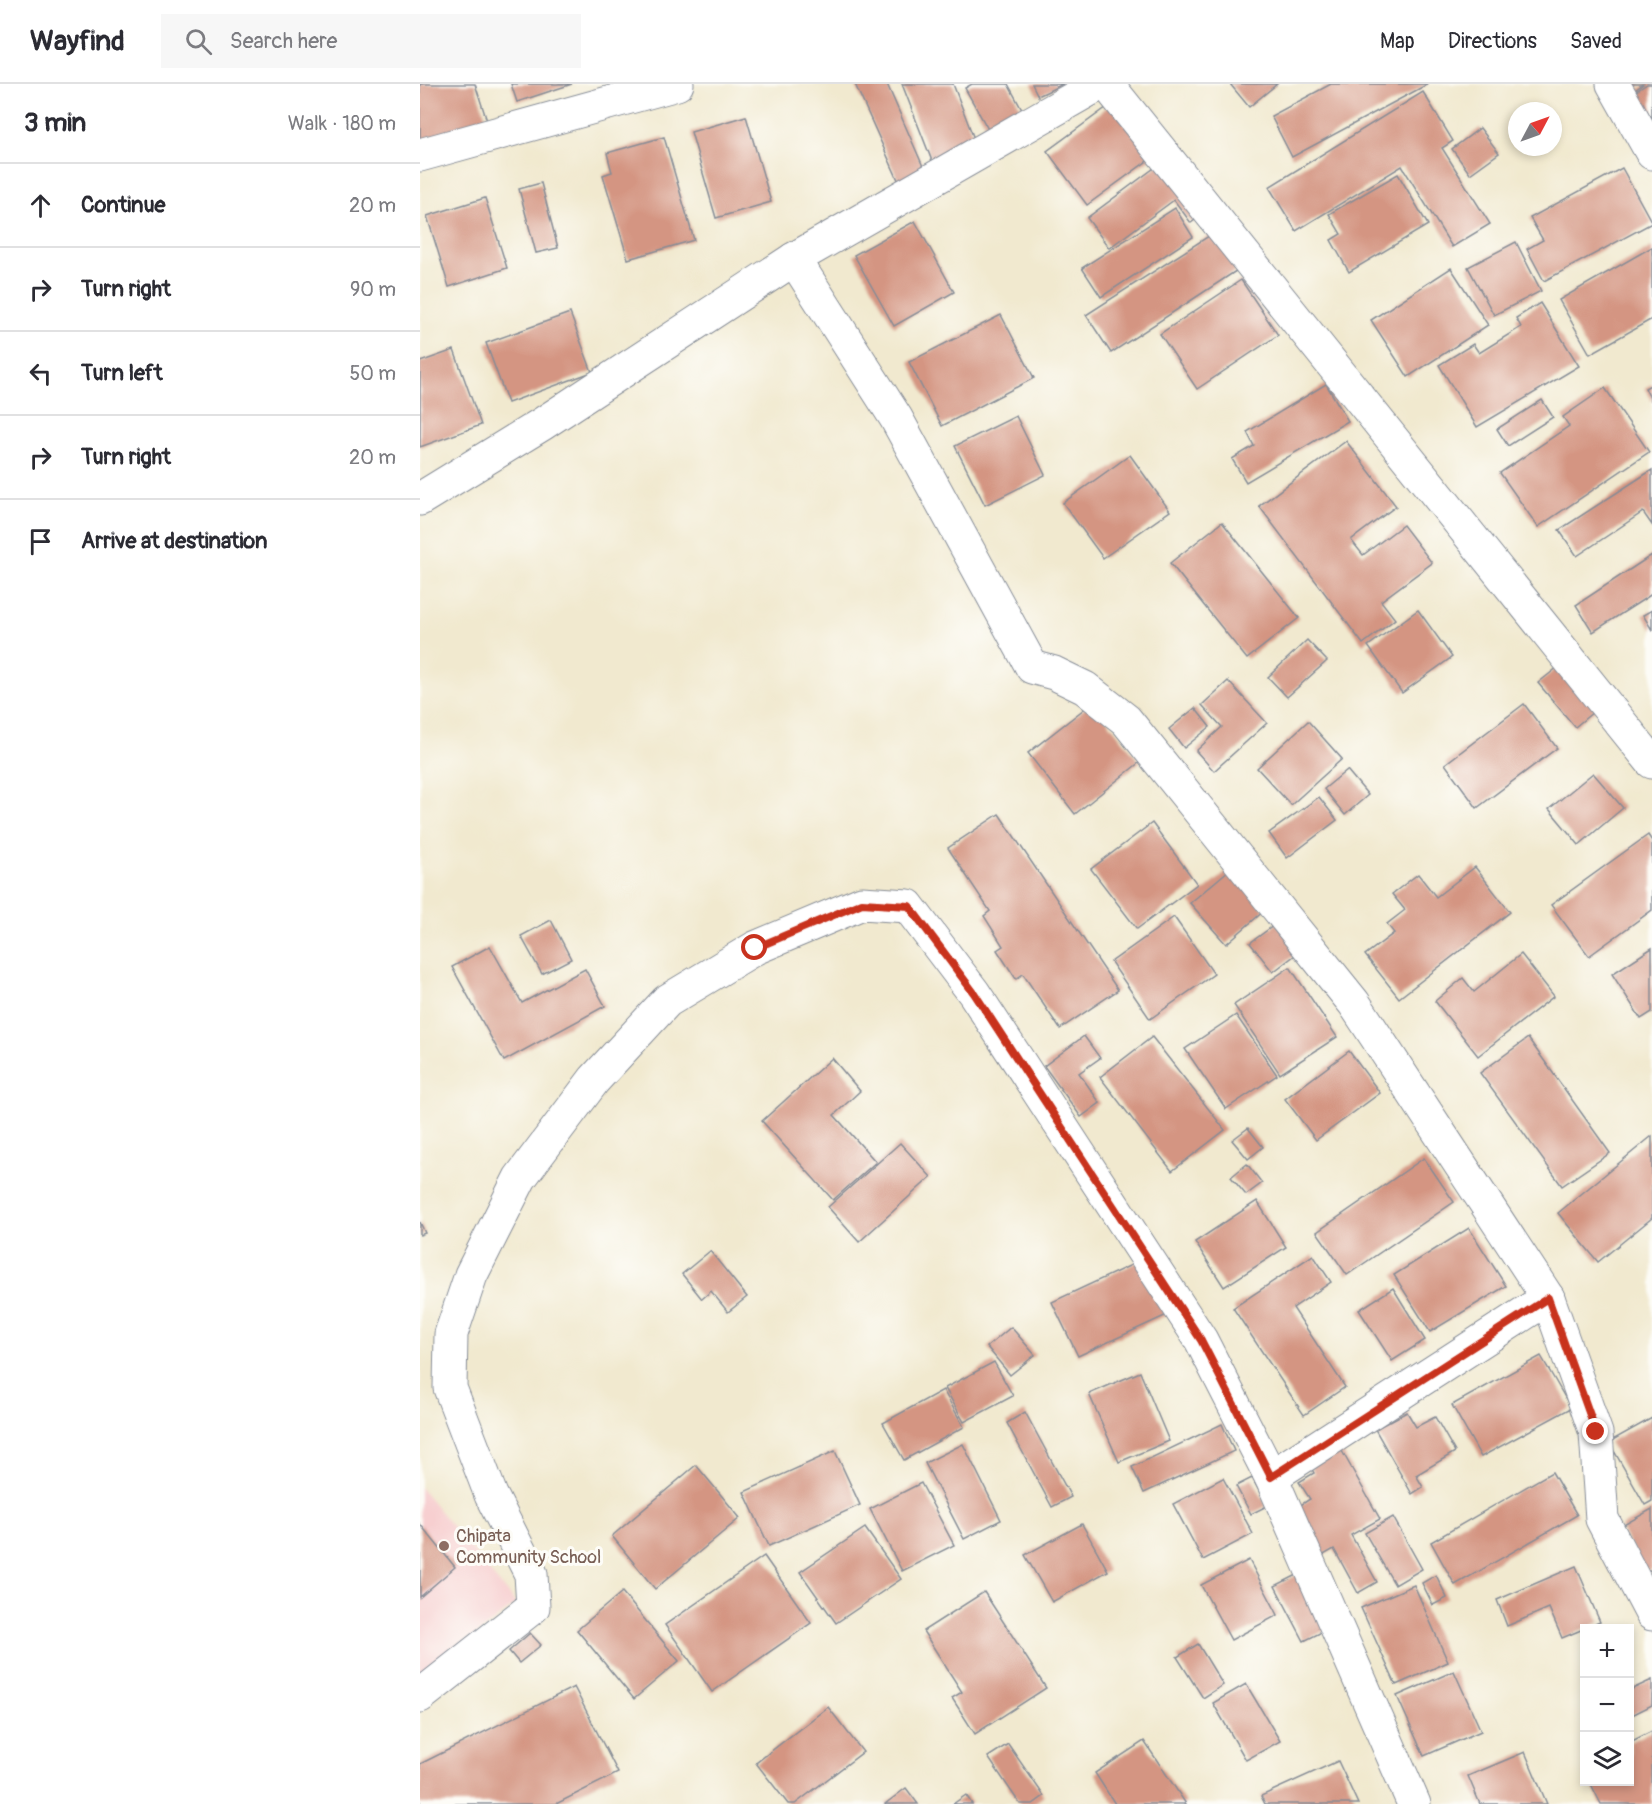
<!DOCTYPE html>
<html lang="en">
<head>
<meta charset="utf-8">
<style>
  body { margin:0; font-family:Pangolin,sans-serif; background:#f7f7f7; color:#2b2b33 }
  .controls { position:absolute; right:18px; bottom:18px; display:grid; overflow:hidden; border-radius:0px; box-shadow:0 3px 9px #0003 }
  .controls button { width:54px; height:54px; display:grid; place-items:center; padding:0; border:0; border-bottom:2px solid #e1e1e2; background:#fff; color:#2b2b33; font:30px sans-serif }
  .compass { position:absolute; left:1088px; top:18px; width:54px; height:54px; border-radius:50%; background:#fff; box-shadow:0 3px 9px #0003; rotate:49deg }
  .stop { position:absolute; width:18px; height:18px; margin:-14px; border:4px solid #c8321e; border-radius:50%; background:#fff }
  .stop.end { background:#c8321e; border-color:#fff; box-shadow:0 2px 6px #0008 }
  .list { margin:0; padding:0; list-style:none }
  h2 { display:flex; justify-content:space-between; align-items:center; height:78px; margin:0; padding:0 24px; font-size:26px }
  h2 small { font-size:20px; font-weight:400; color:#7c7c81 }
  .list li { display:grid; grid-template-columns:39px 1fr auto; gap:18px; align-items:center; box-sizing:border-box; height:84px; padding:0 24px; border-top:2px solid #e1e1e2 }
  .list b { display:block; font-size:22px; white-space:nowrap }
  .list em { font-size:20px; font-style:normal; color:#7c7c81 }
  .icon { flex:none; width:33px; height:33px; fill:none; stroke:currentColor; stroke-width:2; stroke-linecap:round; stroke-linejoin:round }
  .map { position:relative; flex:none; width:1232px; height:1720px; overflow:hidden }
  header { display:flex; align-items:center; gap:36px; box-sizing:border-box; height:84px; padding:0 30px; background:#fff; border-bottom:2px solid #e1e1e2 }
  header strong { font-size:28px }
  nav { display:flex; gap:33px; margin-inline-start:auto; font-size:21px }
  .search { width:420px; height:54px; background:#f7f7f7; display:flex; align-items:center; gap:15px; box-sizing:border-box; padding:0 21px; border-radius:0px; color:#7c7c81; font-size:22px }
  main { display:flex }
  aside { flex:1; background:#fff }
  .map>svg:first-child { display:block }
  .built { fill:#f7cfd0 }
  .building { fill:#d49582 }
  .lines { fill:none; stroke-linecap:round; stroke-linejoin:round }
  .minor-casing { stroke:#868c96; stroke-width:35 }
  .minor { stroke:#fff; stroke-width:33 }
  .route { stroke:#c8321e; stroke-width:8 }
  .education-dot { fill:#8d6e63; stroke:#fdfcf7; stroke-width:2 }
  .labels { text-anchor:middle; stroke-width:6; stroke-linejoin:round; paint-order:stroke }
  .education-label { font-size:18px; fill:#785e54; stroke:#fdfcf7; text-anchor:start }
</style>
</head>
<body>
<header>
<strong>Wayfind</strong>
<div class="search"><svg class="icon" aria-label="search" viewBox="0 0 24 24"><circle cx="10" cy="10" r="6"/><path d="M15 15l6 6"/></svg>Search here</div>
<nav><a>Map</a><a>Directions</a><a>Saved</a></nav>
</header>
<main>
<aside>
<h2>3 min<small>Walk · 180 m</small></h2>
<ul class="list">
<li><svg class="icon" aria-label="ahead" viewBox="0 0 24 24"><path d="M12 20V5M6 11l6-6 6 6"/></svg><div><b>Continue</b></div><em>20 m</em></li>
<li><svg class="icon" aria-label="right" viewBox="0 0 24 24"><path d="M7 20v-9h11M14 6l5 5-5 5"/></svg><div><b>Turn right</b></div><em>90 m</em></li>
<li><svg class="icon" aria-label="left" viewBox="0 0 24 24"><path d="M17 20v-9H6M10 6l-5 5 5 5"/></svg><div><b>Turn left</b></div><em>50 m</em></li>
<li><svg class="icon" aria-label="right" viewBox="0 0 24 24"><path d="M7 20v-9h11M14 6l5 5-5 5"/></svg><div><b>Turn right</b></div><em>20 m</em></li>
<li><svg class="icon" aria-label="arrive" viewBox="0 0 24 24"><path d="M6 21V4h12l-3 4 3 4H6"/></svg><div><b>Arrive at destination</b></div></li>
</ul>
</aside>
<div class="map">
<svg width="1232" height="1720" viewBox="0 0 1232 1720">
  <rect width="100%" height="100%" fill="#fdfcf7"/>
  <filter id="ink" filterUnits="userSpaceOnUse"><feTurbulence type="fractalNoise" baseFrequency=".0167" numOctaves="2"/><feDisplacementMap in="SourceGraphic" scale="12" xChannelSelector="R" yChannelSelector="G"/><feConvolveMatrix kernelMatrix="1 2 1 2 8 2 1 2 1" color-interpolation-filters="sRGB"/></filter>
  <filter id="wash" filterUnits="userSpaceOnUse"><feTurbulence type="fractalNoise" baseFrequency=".008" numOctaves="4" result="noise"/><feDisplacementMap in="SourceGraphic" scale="24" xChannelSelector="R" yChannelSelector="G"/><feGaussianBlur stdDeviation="1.35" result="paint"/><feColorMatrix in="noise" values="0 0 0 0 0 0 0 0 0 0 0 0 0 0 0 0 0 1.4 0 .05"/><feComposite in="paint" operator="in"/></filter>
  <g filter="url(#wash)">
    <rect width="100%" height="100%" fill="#f1e9cf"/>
    <polygon class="built" points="0,1403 96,1520 0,1594"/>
    <g id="blocks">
      <g class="building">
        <polygon points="0,0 55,0 68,40 0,61"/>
        <polygon points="91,0 152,0 97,18"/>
        <polygon points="435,0 467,0 505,87 479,98"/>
        <polygon points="482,0 533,0 556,60 512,77"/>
        <polygon points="552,0 588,0 608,37 574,56 545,4"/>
        <polygon points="612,0 643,0 618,12"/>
        <polygon points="810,0 857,0 829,23"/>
        <polygon points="911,0 1008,0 872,73 851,32"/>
        <polygon points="1202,0 1223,0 1210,10"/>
        <polygon points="1227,0 1232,0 1232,35 1215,8"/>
        <polygon points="1003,8 1033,57 1022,64 1070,140 1032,163 982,82 876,147 849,103"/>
        <polygon points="694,18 734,72 667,121 627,67"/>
        <polygon points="326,32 351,118 296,134 271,48"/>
        <polygon points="1060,44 1079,69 1050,90 1032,65"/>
        <polygon points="244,53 274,156 208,175 183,91 192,88 187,69"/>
        <polygon points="745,76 784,129 771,139 754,116 689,164 667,134"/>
        <polygon points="1202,84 1232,139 1124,197 1107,165 1123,156 1110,134"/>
        <polygon points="978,90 1008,141 929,188 911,156 921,150 909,130"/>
        <polygon points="121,99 138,164 116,169 99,105"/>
        <polygon points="65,114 87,184 29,203 7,132"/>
        <polygon points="755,124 773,153 681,213 662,184"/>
        <polygon points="495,137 534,208 474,242 434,171"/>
        <polygon points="795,148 819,185 691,269 666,231"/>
        <polygon points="1096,158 1121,207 1074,231 1048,183"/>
        <polygon points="1232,163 1232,235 1170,270 1139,216"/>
        <polygon points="1031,184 1068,241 988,293 951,236"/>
        <polygon points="821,196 858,251 777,305 740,250"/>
        <polygon points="1120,219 1159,282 1057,343 1019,281 1053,260 1059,269 1101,243 1096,234"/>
        <polygon points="150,229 172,288 88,319 66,259"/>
        <polygon points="581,231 614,294 522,342 489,278"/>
        <polygon points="34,266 61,341 0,363 0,278"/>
        <polygon points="906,300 928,337 826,398 812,375 834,362 827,348"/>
        <polygon points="1232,300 1232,318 1225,304"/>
        <polygon points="1185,304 1229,368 1118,443 1080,389 1149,342 1143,333"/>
        <polygon points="1122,316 1133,333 1088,362 1077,345"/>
        <polygon points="596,332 625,391 565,421 535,362"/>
        <polygon points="926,357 976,422 931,456 943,471 983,441 1012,479 961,517 975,535 943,560 839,422"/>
        <polygon points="710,371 750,427 683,474 643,419"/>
        <polygon points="1232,386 1232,441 1223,428 1157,472 1139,446"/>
        <polygon points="802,438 879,534 827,575 750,479"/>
        <polygon points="1232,471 1232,510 1173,548 1156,521"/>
        <polygon points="998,526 1032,573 982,609 948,562"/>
        <polygon points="1232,526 1232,546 1223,531"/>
        <polygon points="887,556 907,577 867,613 848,593"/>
        <polygon points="1143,579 1179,623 1155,643 1118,599"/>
        <polygon points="808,597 847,639 794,687 776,667 802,643 782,621"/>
        <polygon points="673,618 720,678 655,730 608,669"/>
        <polygon points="1104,620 1137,664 1057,724 1025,680"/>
        <polygon points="775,624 790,643 764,664 749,645"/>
        <polygon points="888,637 922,675 871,721 837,684"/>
        <polygon points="927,686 948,711 925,731 904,705"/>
        <polygon points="1173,689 1203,724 1159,761 1129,725"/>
        <polygon points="899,713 917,736 867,774 849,749"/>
        <polygon points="579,730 698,906 640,945 603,890 596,895 577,866 583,862 564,832 570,827 528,764"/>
        <polygon points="732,739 777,800 717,845 671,785"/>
        <polygon points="1228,751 1232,757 1232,826 1169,872 1131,821"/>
        <polygon points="1055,783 1090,828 979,914 945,871 974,849 967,840 985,826 972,810 998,790 1016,813"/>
        <polygon points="809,786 845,826 806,860 770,819"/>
        <polygon points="754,833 794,890 730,935 691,878"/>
        <polygon points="131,836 151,875 122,890 101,852"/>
        <polygon points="857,839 879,868 853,888 830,859"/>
        <polygon points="70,862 102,919 165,885 185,922 84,977 32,883"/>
        <polygon points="1232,864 1232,928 1221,935 1192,890"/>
        <polygon points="1101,870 1134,912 1058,972 1015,917 1043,894 1054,908"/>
        <polygon points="870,883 917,953 860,990 814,921"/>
        <polygon points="816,931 857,991 806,1025 765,965"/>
        <polygon points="664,952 680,974 659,989 680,1019 661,1033 624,982"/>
        <polygon points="732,953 805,1046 752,1087 680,993"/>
        <polygon points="1108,954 1190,1069 1142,1102 1060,989"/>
        <polygon points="929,967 960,1009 896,1056 865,1015"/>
        <polygon points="412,974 440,1007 414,1031 456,1078 413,1116 342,1037"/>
        <polygon points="828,1044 843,1063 828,1075 812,1056"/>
        <polygon points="1232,1052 1232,1134 1178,1178 1138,1129"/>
        <polygon points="480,1059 511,1093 439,1158 408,1123"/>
        <polygon points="1004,1074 1034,1118 927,1191 897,1148"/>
        <polygon points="827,1080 842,1099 826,1111 811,1093"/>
        <polygon points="837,1117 866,1163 804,1203 775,1158"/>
        <polygon points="0,1138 5,1149 0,1151"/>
        <polygon points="1049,1144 1086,1202 1010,1248 974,1191"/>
        <polygon points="290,1167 327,1213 308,1228 291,1207 282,1215 262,1190"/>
        <polygon points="893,1171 911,1198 873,1224 925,1303 884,1331 813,1224"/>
        <polygon points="722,1176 747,1231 658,1272 632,1218"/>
        <polygon points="973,1204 1005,1256 972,1277 939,1226"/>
        <polygon points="591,1243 615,1271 590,1291 567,1263"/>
        <polygon points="1121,1272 1151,1324 1061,1373 1032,1321"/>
        <polygon points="574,1278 593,1312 544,1338 525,1304"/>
        <polygon points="720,1288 749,1357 699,1378 669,1310"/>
        <polygon points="523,1306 544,1343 484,1376 463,1339"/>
        <polygon points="605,1328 651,1413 632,1423 587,1339"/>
        <polygon points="987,1328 996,1343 1015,1333 1035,1368 996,1391 1003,1403 992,1410 955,1345"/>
        <polygon points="1232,1334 1232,1417 1225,1421 1189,1358"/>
        <polygon points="802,1340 814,1367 724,1409 712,1383"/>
        <polygon points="543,1360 581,1436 544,1455 505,1379"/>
        <polygon points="415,1367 440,1421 349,1462 324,1408"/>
        <polygon points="922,1367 960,1435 931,1451 957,1498 938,1509 914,1465 902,1472 876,1424 890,1415 879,1398 894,1389 886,1375"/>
        <polygon points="276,1381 320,1434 235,1505 192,1452"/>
        <polygon points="1132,1388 1157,1431 1035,1501 1011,1458"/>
        <polygon points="803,1394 833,1450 783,1476 753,1420"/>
        <polygon points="832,1394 847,1422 831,1430 816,1402"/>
        <polygon points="501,1399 534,1461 482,1487 450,1425"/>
        <polygon points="1232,1425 1232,1485 1225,1489 1200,1443"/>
        <polygon points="973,1433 1002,1485 975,1501 945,1449"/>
        <polygon points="0,1440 35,1483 0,1513"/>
        <polygon points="662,1440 688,1487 632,1518 605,1471"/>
        <polygon points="445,1444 481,1495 416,1539 380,1488"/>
        <polygon points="344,1472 391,1539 292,1608 245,1541"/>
        <polygon points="829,1476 858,1531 811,1556 781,1501"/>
        <polygon points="1156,1482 1180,1538 1142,1554 1129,1524 1087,1542 1077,1516"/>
        <polygon points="879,1490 908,1545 884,1557 855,1502"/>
        <polygon points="1016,1491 1027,1514 1013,1521 1002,1499"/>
        <polygon points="994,1501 1028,1578 976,1601 941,1524"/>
        <polygon points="202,1508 259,1577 214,1615 157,1546"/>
        <polygon points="564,1508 626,1604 555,1650 532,1614 542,1608 503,1547"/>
        <polygon points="110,1549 121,1561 99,1579 89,1567"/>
        <polygon points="778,1560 803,1601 783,1614 757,1573"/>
        <polygon points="1034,1587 1061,1647 1004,1672 977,1612"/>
        <polygon points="1232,1596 1232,1621 1210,1632 1210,1606"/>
        <polygon points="826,1600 860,1657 826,1676 793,1619"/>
        <polygon points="154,1603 198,1689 136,1720 0,1720 0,1680"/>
        <polygon points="408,1623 443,1668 375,1720 368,1720 336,1679"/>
        <polygon points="1232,1647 1232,1720 1181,1720 1170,1698 1210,1698 1210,1658"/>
        <polygon points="724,1657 766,1720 695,1720 675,1689"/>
        <polygon points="588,1660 624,1712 613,1720 600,1720 568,1673"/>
        <polygon points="1105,1668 1127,1720 1060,1720 1048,1692"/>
        <polygon points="918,1677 938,1720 845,1720 841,1712"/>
        <polygon points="486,1704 498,1720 465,1720"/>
        <polygon points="546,1711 552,1720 533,1720"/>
      </g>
    </g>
  </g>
  <g filter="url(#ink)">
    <use href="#blocks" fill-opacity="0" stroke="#868c96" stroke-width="1.5"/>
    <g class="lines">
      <defs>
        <g id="minor">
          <polyline points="687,0 1232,678"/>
          <polyline points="1193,0 1232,69"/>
          <polyline points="0,71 257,0"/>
          <polyline points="374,175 476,334 612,583 634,589 665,604 706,636 934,919 1128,1214 1176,1349 1182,1435 1232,1530"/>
          <polyline points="0,415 122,340 374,175 679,0"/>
          <polyline points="851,1393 1128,1214"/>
          <polyline points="0,1612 113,1523 111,1490 71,1411 30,1304 31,1250 51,1191 100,1094 174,996 247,917 335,864 442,819 488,822 554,909 781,1256 851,1393 994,1720"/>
        </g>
      </defs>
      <use href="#minor" class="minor-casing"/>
      <use href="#minor" class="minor"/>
    </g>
  </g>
  <g class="lines" filter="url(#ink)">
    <polyline class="route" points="335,864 442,819 489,822 554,909 781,1256 851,1393 1128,1214 1176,1348"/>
  </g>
  <circle class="education-dot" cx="24" cy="1462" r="6"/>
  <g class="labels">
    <g class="education-label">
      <text x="36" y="1458">Chipata<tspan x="36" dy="21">Community School</tspan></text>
    </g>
  </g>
</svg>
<div class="controls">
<button>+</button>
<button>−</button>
<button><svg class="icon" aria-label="layers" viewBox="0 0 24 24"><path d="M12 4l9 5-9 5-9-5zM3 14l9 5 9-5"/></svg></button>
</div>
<svg class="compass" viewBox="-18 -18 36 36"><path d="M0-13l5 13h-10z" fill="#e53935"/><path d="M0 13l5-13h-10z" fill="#7c7c81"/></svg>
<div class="stop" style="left:335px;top:864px"></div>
<div class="stop end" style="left:1176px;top:1348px"></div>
</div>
</main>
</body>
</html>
